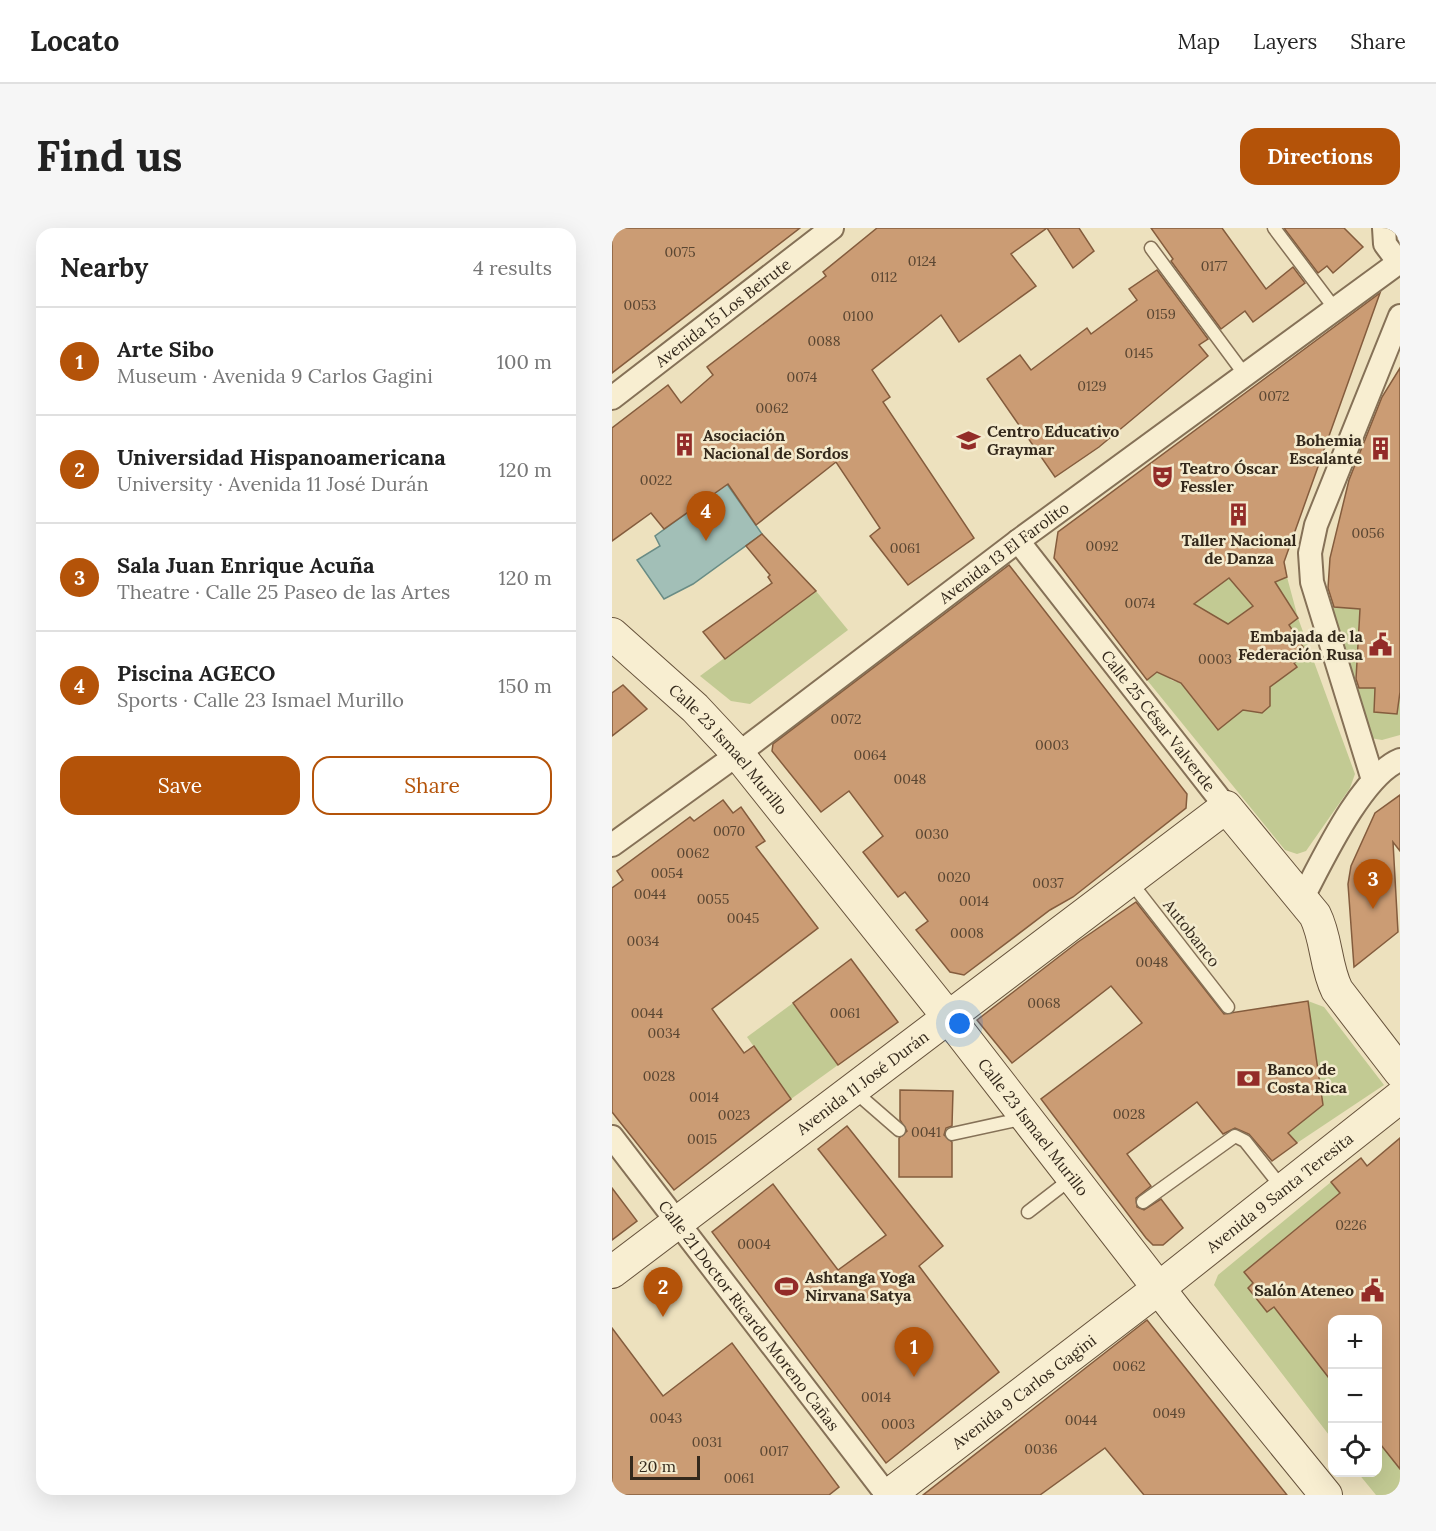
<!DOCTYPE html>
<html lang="en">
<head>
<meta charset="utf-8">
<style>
  body { margin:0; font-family:Lora,serif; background:#f6f6f6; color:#222 }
  .controls { position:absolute; right:18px; bottom:18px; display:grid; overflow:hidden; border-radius:12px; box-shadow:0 6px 24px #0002 }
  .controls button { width:54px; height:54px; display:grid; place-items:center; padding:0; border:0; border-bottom:2px solid #e0e0e0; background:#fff; color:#222; font:30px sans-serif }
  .scale { position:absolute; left:18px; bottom:15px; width:70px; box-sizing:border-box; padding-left:6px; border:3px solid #34291c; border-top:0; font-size:16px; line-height:21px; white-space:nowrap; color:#34291c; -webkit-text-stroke:4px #f4ebce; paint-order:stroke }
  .you { position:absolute; left:348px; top:796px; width:21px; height:21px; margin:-15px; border:4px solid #fff; border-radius:50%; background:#1a73e8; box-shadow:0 0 0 9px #1a73e833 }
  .badge { display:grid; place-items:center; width:39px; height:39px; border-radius:50%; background:#b45309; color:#fff; font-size:20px; font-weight:700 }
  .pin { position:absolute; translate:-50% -50px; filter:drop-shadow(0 2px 3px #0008) }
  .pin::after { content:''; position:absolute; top:32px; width:21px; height:18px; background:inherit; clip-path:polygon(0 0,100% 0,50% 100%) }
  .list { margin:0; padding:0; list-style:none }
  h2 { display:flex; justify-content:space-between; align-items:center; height:78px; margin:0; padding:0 24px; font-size:26px }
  h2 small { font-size:20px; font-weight:400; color:#767676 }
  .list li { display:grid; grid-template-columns:39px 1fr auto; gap:18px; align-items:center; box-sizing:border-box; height:108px; padding:0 24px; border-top:2px solid #e0e0e0 }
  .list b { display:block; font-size:22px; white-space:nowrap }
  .list p { margin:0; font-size:20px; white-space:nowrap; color:#767676 }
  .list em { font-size:20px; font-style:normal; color:#767676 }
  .actions { display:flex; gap:12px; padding:18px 24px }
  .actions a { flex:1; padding:14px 0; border:2px solid #b45309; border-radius:18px; text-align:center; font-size:21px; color:#b45309 }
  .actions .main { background:#b45309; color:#fff }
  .icon { flex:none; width:33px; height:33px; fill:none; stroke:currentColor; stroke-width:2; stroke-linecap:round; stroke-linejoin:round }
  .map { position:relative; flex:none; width:788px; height:1267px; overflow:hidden; border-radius:18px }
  header { display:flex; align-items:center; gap:36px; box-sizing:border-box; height:84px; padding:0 30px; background:#fff; border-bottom:2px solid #e0e0e0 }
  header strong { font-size:28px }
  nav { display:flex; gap:33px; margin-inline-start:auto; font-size:21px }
  .intro { display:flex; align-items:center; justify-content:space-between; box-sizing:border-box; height:144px; padding:0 36px }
  h1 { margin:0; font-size:42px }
  .button { padding:15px 27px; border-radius:18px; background:#b45309; color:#fff; font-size:21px; font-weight:700 }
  main { display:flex; gap:36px; padding:0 36px }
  aside { flex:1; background:#fff; border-radius:18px; box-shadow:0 6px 24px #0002 }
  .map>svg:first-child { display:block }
  .green { fill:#c2ca93 }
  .water { fill:#a2bfb7; stroke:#698c85; stroke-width:1.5 }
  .building { fill:#cb9c74; stroke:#845c3d; stroke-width:1.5; fill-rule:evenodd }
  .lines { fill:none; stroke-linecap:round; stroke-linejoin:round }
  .lane-casing { stroke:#857157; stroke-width:15 }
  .street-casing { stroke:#857157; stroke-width:26 }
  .secondary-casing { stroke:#66523b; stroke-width:34 }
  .lane { stroke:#f8eed1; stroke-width:12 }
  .street { stroke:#f8eed1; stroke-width:22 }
  .secondary { stroke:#f8eed1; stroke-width:32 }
  .labels { text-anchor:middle; stroke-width:5; stroke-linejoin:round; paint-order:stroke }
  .number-label { font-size:14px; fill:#5a4632 }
  .street-label { font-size:16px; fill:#34291c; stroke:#f4ebce }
  .poi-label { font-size:16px; font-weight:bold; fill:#34291c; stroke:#f4ebce; text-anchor:start }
</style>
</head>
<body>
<header>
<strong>Locato</strong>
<nav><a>Map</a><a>Layers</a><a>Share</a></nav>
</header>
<div class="intro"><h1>Find us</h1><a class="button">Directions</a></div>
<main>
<aside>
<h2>Nearby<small>4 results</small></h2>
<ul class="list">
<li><span class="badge">1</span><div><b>Arte Sibo</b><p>Museum · Avenida 9 Carlos Gagini</p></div><em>100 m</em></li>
<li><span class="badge">2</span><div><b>Universidad Hispanoamericana</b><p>University · Avenida 11 José Durán</p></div><em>120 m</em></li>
<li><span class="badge">3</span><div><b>Sala Juan Enrique Acuña</b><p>Theatre · Calle 25 Paseo de las Artes</p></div><em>120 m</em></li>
<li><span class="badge">4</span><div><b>Piscina AGECO</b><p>Sports · Calle 23 Ismael Murillo</p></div><em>150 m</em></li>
</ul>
<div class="actions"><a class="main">Save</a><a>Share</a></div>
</aside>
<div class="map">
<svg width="788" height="1267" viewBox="0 0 788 1267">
  <rect width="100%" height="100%" fill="#ede1be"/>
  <g class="green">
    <polygon points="675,349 686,390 743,546 738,560 694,623 685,626 673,622 535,452 557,435 556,447 559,452 569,455 605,502 634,480 650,485 658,478 658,459 685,439 682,435 695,425 677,397 686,389 666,359 616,396 599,389 561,391 617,350"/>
    <polygon points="204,363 236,402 138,476 119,473 88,448"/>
    <polygon points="715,379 757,381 747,389 743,459 763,460 762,484 785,485 788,464 788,507 770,512 758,510"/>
    <polygon points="696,773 712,779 772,857 685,915 676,905 711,877"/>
    <polygon points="181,775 226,837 179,871 135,809"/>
    <polygon points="719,954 728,965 632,1044 641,1055 636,1060 655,1084 662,1079 720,1154 720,1211 602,1057 606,1047"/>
    <polygon points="766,1212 788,1241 788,1267 764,1267 746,1245 766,1244"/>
  </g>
  <polygon class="water" points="115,256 150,306 81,356 52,371 25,332 48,318 43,308"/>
  <g class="building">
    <polygon points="0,0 188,0 0,145"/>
    <polygon points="265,0 435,0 399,26 424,58 347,114 329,87 260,142 278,169 271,174 362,310 296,357 258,308 268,300 224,234 144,297 116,256 52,301 39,285 0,313 0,200 56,157 69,175 101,147 95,139 214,48 211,44"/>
    <polygon points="435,0 467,0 482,23 461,40"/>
    <polygon points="539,0 610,0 654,61 681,39 693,55 641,94 633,83 609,101 559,33 561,31"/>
    <polygon points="672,0 732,0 751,19 721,45 715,38 706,45"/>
    <polygon points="545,42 596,111 587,117 596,128 487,219 443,249 375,151 408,127 419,142 475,100 479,106 525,72 517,61"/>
    <path d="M768 65 672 334 675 349 663 354 686 390 677 397 695 425 682 435 685 439 658 459V478L650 485 631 482 606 502 569 455 545 444 535 452 442 330 446 304ZM617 350 641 378 616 396 582 376Z"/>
    <polygon points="788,140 788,464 785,486 762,484 763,460 747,460 744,451 748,381 722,379 716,360 718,330 737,252 770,169"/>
    <polygon points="150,306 204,363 113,431 91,404 160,355 156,349 158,347 134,318"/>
    <polygon points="397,337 575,566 574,580 461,669 438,682 352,747 338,744 304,702 316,693 293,664 286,669 251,624 271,608 237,563 209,584 160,523 161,516"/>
    <polygon points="11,457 35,481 0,508 0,465"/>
    <polygon points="788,567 788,623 781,614 786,704 742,739 736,656 739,638 763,585"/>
    <polygon points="111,572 121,585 129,579 153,613 144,619 206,700 100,781 132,825 142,818 179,871 62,962 0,884 0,660 11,652 5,643 78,589 82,593"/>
    <polygon points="524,674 612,786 696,773 711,877 676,905 685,915 660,933 637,906 623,900 611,906 585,874 515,926 539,958 524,970 525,979 532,982 549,971 571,1000 551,1017 541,1017 534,1010 429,871 530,795 499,758 400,835 365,792 466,714"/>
    <polygon points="239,731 286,794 226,837 181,775"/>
    <polygon points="288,862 341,863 340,898 334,900 332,907 340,914 340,949 287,949 287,910 295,903 288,892"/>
    <polygon points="235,898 331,1018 307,1038 387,1144 274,1235 100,1004 161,956 226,1042 274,1007 206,921"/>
    <polygon points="788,910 788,1241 765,1212 765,1092 720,1092 720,1154 662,1079 655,1084 636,1060 641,1055 632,1044 728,965 719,954 749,930 755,938"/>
    <polygon points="0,960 25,993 0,1012"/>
    <polygon points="535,1092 675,1267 532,1267 493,1220 428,1267 311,1267"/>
    <polygon points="0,1100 51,1168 120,1115 227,1259 217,1267 0,1267"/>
  </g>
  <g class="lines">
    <defs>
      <g id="lane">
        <polyline points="662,0 723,81"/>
        <polyline points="539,20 633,147"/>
        <polyline points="518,653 616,779"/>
        <polyline points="241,862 287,902"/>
        <polyline points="340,906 413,890"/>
        <polyline points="531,974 623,908 633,913 671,961"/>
        <polyline points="416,984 460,950"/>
      </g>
      <g id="street">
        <polyline points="772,0 773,16 788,36"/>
        <path id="s1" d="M0 170 220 0"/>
        <path id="s2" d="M406 313 614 579"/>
        <polyline points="761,552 700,354 698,325 704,297 788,88"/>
        <path id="s3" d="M0 617 126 526 406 313 786 35"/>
        <path d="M691 669C710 633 750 547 788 532"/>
        <path id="s4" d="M0 909 275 1267"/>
      </g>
      <g id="secondary">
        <path id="s5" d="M0 406 83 480 126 526 337 790 565 1084 714 1267"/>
        <path id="s6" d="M0 1044 614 579 703 687C715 711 713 738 725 762L788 844"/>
        <path id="s7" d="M277 1267 547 1060 788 869"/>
      </g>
    </defs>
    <use href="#lane" class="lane-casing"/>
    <use href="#street" class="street-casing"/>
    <use href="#secondary" class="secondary-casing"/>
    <use href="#lane" class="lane"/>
    <use href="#street" class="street"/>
    <use href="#secondary" class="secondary"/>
  </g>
  <defs>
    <symbol id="school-bare" viewBox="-9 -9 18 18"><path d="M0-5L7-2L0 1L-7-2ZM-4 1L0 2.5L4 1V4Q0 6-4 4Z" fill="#932c28" stroke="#f4ebce" stroke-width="2.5" paint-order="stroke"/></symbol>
    <symbol id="building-bare" viewBox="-9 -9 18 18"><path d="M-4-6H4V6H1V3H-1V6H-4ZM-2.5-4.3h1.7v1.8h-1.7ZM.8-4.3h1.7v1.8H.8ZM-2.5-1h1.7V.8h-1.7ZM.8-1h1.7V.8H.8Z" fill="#932c28" stroke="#f4ebce" stroke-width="2.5" paint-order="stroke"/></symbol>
    <symbol id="theatre-bare" viewBox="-9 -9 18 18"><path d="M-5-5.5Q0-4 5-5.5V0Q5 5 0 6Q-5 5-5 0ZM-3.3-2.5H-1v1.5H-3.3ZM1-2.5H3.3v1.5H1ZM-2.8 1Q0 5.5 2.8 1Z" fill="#932c28" stroke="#f4ebce" stroke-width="2.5" paint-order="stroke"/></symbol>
    <symbol id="civic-bare" viewBox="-9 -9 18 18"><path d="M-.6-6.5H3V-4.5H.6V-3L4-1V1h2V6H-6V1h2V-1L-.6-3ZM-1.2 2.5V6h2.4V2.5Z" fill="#932c28" stroke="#f4ebce" stroke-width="2.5" paint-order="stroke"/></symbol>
    <symbol id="bank-bare" viewBox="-9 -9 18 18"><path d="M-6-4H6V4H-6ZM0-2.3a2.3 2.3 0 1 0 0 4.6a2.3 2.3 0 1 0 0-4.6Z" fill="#932c28" stroke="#f4ebce" stroke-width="2.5" paint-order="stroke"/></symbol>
    <symbol id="stadium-bare" viewBox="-9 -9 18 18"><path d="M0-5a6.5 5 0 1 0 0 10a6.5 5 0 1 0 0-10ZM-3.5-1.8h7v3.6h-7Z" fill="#932c28" stroke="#f4ebce" stroke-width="2.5" paint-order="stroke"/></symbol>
  </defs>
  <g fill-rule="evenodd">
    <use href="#school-bare" x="340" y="196" width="33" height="33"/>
    <use href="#building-bare" x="56" y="200" width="33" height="33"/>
    <use href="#building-bare" x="752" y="204" width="33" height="33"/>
    <use href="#theatre-bare" x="534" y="232" width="33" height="33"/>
    <use href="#building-bare" x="610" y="270" width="33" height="33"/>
    <use href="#civic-bare" x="752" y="400" width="33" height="33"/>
    <use href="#bank-bare" x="620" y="834" width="33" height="33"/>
    <use href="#stadium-bare" x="158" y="1042" width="33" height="33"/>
    <use href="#civic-bare" x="744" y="1046" width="33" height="33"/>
  </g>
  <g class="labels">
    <g class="number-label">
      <text x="68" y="29">0075</text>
      <text x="310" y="38">0124</text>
      <text x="602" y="43">0177</text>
      <text x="272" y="54">0112</text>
      <text x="28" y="82">0053</text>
      <text x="549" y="91">0159</text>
      <text x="246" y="93">0100</text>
      <text x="212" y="118">0088</text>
      <text x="527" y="130">0145</text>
      <text x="190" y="154">0074</text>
      <text x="480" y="163">0129</text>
      <text x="662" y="173">0072</text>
      <text x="160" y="185">0062</text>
      <text x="44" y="257">0022</text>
      <text x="756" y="310">0056</text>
      <text x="490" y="323">0092</text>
      <text x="293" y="325">0061</text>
      <text x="528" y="380">0074</text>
      <text x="603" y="436">0003</text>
      <text x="234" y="496">0072</text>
      <text x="440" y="522">0003</text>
      <text x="258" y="532">0064</text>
      <text x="298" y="556">0048</text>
      <text x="117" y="608">0070</text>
      <text x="320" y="611">0030</text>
      <text x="81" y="630">0062</text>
      <text x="55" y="650">0054</text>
      <text x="342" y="654">0020</text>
      <text x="436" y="660">0037</text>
      <text x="38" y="671">0044</text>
      <text x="101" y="676">0055</text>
      <text x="362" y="678">0014</text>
      <text x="131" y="695">0045</text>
      <text x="355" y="710">0008</text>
      <text x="31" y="718">0034</text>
      <text x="540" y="739">0048</text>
      <text x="432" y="780">0068</text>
      <text x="35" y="790">0044</text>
      <text x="233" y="790">0061</text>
      <text x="52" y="810">0034</text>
      <text x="47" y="853">0028</text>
      <text x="92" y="874">0014</text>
      <text x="517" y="891">0028</text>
      <text x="122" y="892">0023</text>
      <text x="314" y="909">0041</text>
      <text x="90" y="916">0015</text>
      <text x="739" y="1002">0226</text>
      <text x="142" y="1021">0004</text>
      <text x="517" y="1143">0062</text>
      <text x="264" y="1174">0014</text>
      <text x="557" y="1190">0049</text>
      <text x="54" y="1195">0043</text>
      <text x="469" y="1197">0044</text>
      <text x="286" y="1201">0003</text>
      <text x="95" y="1219">0031</text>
      <text x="429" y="1226">0036</text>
      <text x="162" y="1228">0017</text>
      <text x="127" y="1255">0061</text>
    </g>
    <g class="street-label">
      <text dy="6" stroke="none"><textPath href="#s1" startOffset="140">Avenida 15 Los Beirute</textPath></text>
      <text dy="6" stroke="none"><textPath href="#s3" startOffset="489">Avenida 13 El Farolito</textPath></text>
      <text dy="6" stroke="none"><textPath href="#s2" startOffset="228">Calle 25 César Valverde</textPath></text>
      <text dy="6" stroke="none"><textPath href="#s5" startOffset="164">Calle 23 Ismael Murillo</textPath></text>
      <text transform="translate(580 705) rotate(52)" y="6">Autobanco</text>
      <text dy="6" stroke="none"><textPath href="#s6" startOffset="314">Avenida 11 José Durán</textPath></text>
      <text dy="6" stroke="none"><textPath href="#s5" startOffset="650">Calle 23 Ismael Murillo</textPath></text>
      <text dy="6" stroke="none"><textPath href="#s7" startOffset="494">Avenida 9 Santa Teresita</textPath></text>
      <text dy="6" stroke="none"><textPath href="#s4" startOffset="225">Calle 21 Doctor Ricardo Moreno Cañas</textPath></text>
      <text dy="6" stroke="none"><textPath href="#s7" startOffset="170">Avenida 9 Carlos Gagini</textPath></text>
    </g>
    <g class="poi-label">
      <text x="375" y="209">Centro Educativo<tspan x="375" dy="18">Graymar</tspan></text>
      <text x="91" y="213">Asociación<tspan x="91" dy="18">Nacional de Sordos</tspan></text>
      <text x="750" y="218" text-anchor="end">Bohemia<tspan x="750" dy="18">Escalante</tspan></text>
      <text x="568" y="246">Teatro Óscar<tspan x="568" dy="18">Fessler</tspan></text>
      <text x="627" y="318" text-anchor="middle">Taller Nacional<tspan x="627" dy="18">de Danza</tspan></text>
      <text x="751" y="414" text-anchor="end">Embajada de la<tspan x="751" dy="18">Federación Rusa</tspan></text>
      <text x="655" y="847">Banco de<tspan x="655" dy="18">Costa Rica</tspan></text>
      <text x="193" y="1055">Ashtanga Yoga<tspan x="193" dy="18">Nirvana Satya</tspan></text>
      <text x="742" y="1068" text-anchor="end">Salón Ateneo</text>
    </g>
  </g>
</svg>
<div class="controls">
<button>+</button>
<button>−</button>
<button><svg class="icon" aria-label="locate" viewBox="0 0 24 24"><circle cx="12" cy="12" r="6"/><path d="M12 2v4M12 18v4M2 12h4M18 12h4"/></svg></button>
</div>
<div class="scale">20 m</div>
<div class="you"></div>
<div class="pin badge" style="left:302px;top:1149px">1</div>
<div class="pin badge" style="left:51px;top:1089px">2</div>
<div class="pin badge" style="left:761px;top:681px">3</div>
<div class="pin badge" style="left:94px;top:313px">4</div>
</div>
</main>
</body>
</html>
